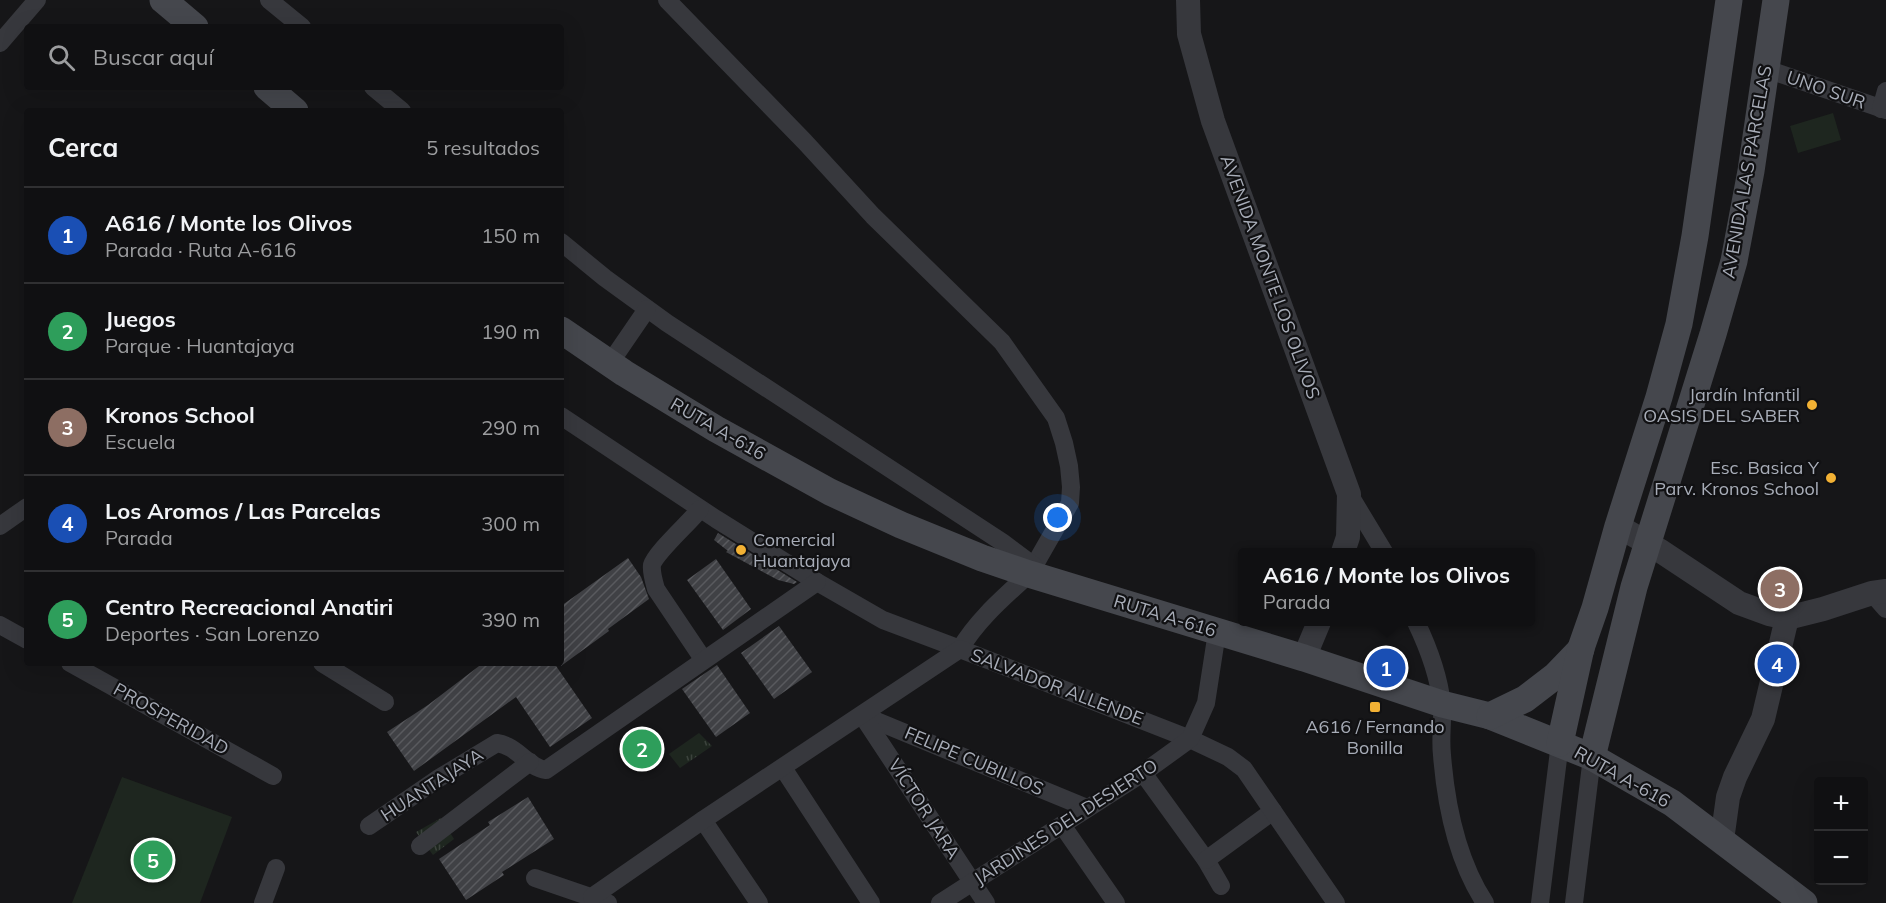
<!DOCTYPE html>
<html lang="es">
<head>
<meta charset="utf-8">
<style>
  body { margin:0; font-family:Mulish,sans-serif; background:#1e1e20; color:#f1f3f6 }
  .controls { position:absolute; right:18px; bottom:18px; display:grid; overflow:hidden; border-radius:6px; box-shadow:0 6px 24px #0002 }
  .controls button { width:54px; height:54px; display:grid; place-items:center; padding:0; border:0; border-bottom:2px solid #303032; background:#101012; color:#f1f3f6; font:30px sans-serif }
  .you { position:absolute; left:1058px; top:518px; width:21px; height:21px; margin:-15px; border:4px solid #fff; border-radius:50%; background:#1a73e8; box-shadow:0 0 0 9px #1a73e833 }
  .badge { display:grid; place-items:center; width:39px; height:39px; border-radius:50%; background:#b45309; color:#fff; font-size:20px; font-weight:700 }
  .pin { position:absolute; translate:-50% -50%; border:3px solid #fff; box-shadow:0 2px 6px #0006 }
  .popup { position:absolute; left:1238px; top:548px; width:297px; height:78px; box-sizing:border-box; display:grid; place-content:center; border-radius:6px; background:#101012; filter:drop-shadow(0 2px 4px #0005); font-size:20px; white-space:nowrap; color:#9c9d9f }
  .popup b { font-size:22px; color:#f1f3f6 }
  .popup::after { content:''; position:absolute; left:50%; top:100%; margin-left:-12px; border:12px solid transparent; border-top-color:#101012 }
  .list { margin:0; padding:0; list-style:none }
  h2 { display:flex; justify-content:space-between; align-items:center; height:78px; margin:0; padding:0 24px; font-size:26px }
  h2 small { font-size:20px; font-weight:400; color:#9c9d9f }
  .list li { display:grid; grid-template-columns:39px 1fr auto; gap:18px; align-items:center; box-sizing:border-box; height:96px; padding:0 24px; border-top:2px solid #303032 }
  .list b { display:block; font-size:22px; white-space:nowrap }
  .list p { margin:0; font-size:20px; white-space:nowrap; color:#9c9d9f }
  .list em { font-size:20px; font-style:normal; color:#9c9d9f }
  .icon { flex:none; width:33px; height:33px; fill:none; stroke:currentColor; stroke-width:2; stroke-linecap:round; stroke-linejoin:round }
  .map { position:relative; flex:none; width:1886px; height:903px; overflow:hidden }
  .search { position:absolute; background:#101012; box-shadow:0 6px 24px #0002; left:24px; top:24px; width:540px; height:66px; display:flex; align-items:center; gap:15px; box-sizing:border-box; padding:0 21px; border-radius:6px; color:#9c9d9f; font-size:22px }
  .panel { position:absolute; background:#101012; box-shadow:0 6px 24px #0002; left:24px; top:108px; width:540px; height:558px; border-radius:6px }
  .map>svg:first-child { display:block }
  .grass { fill:#1e261f }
  .park { fill:url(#park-tufts) }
  .building { fill:url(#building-hatch) }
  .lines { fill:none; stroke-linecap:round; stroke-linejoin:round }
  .minor { stroke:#37383d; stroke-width:18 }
  .tertiary { stroke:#37383d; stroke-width:24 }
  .secondary { stroke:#45474d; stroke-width:27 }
  .poi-dot { fill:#f2b134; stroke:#111113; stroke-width:2 }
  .labels { text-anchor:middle; stroke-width:4.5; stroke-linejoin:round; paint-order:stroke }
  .street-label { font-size:18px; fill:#a8adb8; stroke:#111113 }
  .poi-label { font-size:18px; fill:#a8adb8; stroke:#111113; text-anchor:end }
</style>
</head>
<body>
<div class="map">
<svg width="1886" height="903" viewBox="0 0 1886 903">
  <defs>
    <pattern id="park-tufts" width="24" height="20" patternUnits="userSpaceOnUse" patternTransform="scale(1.5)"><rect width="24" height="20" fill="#1e261f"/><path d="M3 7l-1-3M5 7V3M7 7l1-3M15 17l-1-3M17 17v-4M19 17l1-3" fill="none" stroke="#3c433d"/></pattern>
    <pattern id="building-hatch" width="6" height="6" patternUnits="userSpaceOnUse" patternTransform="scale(1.5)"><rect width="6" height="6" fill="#404145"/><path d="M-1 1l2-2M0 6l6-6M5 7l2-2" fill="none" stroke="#595a5e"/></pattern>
  </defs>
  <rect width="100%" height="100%" fill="#161618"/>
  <g class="grass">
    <polygon points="1833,113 1841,140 1798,153 1790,126"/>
    <polygon points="122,777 232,817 200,903 72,903"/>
  </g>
  <g class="park">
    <polygon points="646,728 662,752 639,772 621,745"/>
    <polygon points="699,733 712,746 680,768 669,754"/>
    <polygon points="441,818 454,839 433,855 416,832"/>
  </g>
  <g class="building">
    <polygon points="718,533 797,582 794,584 778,580 726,552 728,551 714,540"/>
    <polygon points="628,558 641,577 649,599 608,629 609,631 561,666 561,606"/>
    <polygon points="716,559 751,609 723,630 687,580"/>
    <polygon points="779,626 812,672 774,699 741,653"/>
    <polygon points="483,663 554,663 592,718 550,747 516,697 414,771 387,732 428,705"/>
    <polygon points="717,665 750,713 716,737 682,689"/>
    <polygon points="528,797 554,839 502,872 504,875 466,900 439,859 490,825 488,822"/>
  </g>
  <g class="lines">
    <g class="minor">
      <polyline points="269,0 302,27"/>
      <polyline points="667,0 805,142 873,216 1002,342 1056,418 1064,443 1069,466 1071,487 1070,503 1034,566"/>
      <polyline points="0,43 37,0"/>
      <polyline points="1766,69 1886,110"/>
      <polyline points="373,87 402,111"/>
      <polyline points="1881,109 1886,91"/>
      <path d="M561 242 605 278 667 323 1002 542 1034 566 1029 574C1003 598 978 619 960 649L883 620 817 582 716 519 561 416"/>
      <polyline points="610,363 647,309"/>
      <polyline points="1349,494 1384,552"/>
      <path d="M700 509C691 521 655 553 652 565 651 572 654 582 656 589L703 659"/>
      <polyline points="0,526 27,507"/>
      <polyline points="1872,593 1886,609"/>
      <path d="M1416 622C1428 647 1439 676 1442 705 1443 721 1440 738 1442 755 1446 806 1457 860 1485 903"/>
      <polyline points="0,625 27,640"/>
      <polyline points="70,663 273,776"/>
      <polyline points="322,663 385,702"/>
      <polyline points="862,715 1087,808"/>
      <polyline points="862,715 986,903"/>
      <polyline points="783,768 871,903"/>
      <polyline points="1143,773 1206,860 1221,886"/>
      <polyline points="703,820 759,903"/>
      <polyline points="1062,825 1116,903"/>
      <path d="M369 826 439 778 497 743C518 746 528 768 546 770L817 582"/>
      <polyline points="420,846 530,762"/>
      <polyline points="1206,860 1273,811"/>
      <polyline points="535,878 608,903"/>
      <polyline points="592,897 703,820 960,649 1190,739 1228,757 1244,769 1336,903"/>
      <polyline points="263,903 276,868"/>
      <polyline points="940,903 1143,773 1190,739 1206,703 1217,632"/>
      <polyline points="1540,903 1560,743"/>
      <polyline points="1574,903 1592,757"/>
    </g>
    <g class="tertiary">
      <polyline points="1188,0 1189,34 1213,121 1349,494 1348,537 1343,552"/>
      <polyline points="1618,526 1659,550 1739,603 1769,614 1787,618 1823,609 1872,593 1886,591"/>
      <polyline points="1304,658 1319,622"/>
      <polyline points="1722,840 1728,797 1735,777 1763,719 1787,618"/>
    </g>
    <g class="secondary">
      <polyline points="163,0 195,27"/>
      <polyline points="267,87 295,111"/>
      <polyline points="561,330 624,373 716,429 830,492 901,525 982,558 1029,574 1304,658 1442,704 1490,716 1592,757 1672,803 1804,903"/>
      <polyline points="1490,716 1525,699 1555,676 1581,649"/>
      <polyline points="1560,743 1581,648 1595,608 1618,526 1659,397 1679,324 1695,236 1729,0"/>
      <polyline points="1592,757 1634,587 1713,334 1734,261 1751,171 1776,0"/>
    </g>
  </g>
  <g class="poi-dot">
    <circle cx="1812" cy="405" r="6"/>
    <circle cx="1831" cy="478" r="6"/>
    <circle cx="741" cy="550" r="6"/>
    <rect x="1369" y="701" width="12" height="12" rx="3"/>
  </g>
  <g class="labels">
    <g class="street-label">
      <text transform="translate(1826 90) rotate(19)" y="6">UNO SUR</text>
      <text transform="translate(1747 172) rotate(-80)" y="6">AVENIDA LAS PARCELAS</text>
      <text transform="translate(1270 277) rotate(70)" y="6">AVENIDA MONTE LOS OLIVOS</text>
      <text transform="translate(718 429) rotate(30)" y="6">RUTA A-616</text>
      <text transform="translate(1165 616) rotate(17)" y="6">RUTA A-616</text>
      <text transform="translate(1057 687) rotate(21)" y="6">SALVADOR ALLENDE</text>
      <text transform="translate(171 719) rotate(29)" y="6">PROSPERIDAD</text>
      <text transform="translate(974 761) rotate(23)" y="6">FELIPE CUBILLOS</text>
      <text transform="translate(1622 777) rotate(29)" y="6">RUTA A-616</text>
      <text transform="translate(432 785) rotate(-33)" y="6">HUANTAJAYA</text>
      <text transform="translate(924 809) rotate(57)" y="6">VÍCTOR JARA</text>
      <text transform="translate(1066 822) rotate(-33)" y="6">JARDINES DEL DESIERTO</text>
    </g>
    <g class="poi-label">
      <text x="1800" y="401">Jardín Infantil<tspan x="1800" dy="21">OASIS DEL SABER</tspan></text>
      <text x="1819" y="474">Esc. Basica Y<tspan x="1819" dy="21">Parv. Kronos School</tspan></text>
      <text x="753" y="546" text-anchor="start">Comercial<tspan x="753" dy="21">Huantajaya</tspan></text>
      <text x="1375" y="733" text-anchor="middle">A616 / Fernando<tspan x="1375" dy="21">Bonilla</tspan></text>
    </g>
  </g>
</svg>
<div class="controls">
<button>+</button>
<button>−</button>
</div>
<div class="you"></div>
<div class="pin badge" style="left:1386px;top:668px;background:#1a4fb4">1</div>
<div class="popup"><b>A616 / Monte los Olivos</b>Parada</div>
<div class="pin badge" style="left:642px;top:749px;background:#2e9e5b">2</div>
<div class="pin badge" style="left:1780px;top:589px;background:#8d6e63">3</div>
<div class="pin badge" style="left:1777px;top:664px;background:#1a4fb4">4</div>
<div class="pin badge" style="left:153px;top:860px;background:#2e9e5b">5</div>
<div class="search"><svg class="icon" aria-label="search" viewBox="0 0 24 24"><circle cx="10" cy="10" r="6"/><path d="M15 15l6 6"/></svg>Buscar aquí</div>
<section class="panel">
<h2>Cerca<small>5 resultados</small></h2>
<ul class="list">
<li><span class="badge" style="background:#1a4fb4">1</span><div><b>A616 / Monte los Olivos</b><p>Parada · Ruta A-616</p></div><em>150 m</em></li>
<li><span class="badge" style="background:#2e9e5b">2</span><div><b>Juegos</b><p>Parque · Huantajaya</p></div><em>190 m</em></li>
<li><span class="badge" style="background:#8d6e63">3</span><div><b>Kronos School</b><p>Escuela</p></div><em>290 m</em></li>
<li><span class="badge" style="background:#1a4fb4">4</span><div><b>Los Aromos / Las Parcelas</b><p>Parada</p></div><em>300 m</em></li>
<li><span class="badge" style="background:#2e9e5b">5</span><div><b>Centro Recreacional Anatiri</b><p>Deportes · San Lorenzo</p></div><em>390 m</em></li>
</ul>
</section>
</div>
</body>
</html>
